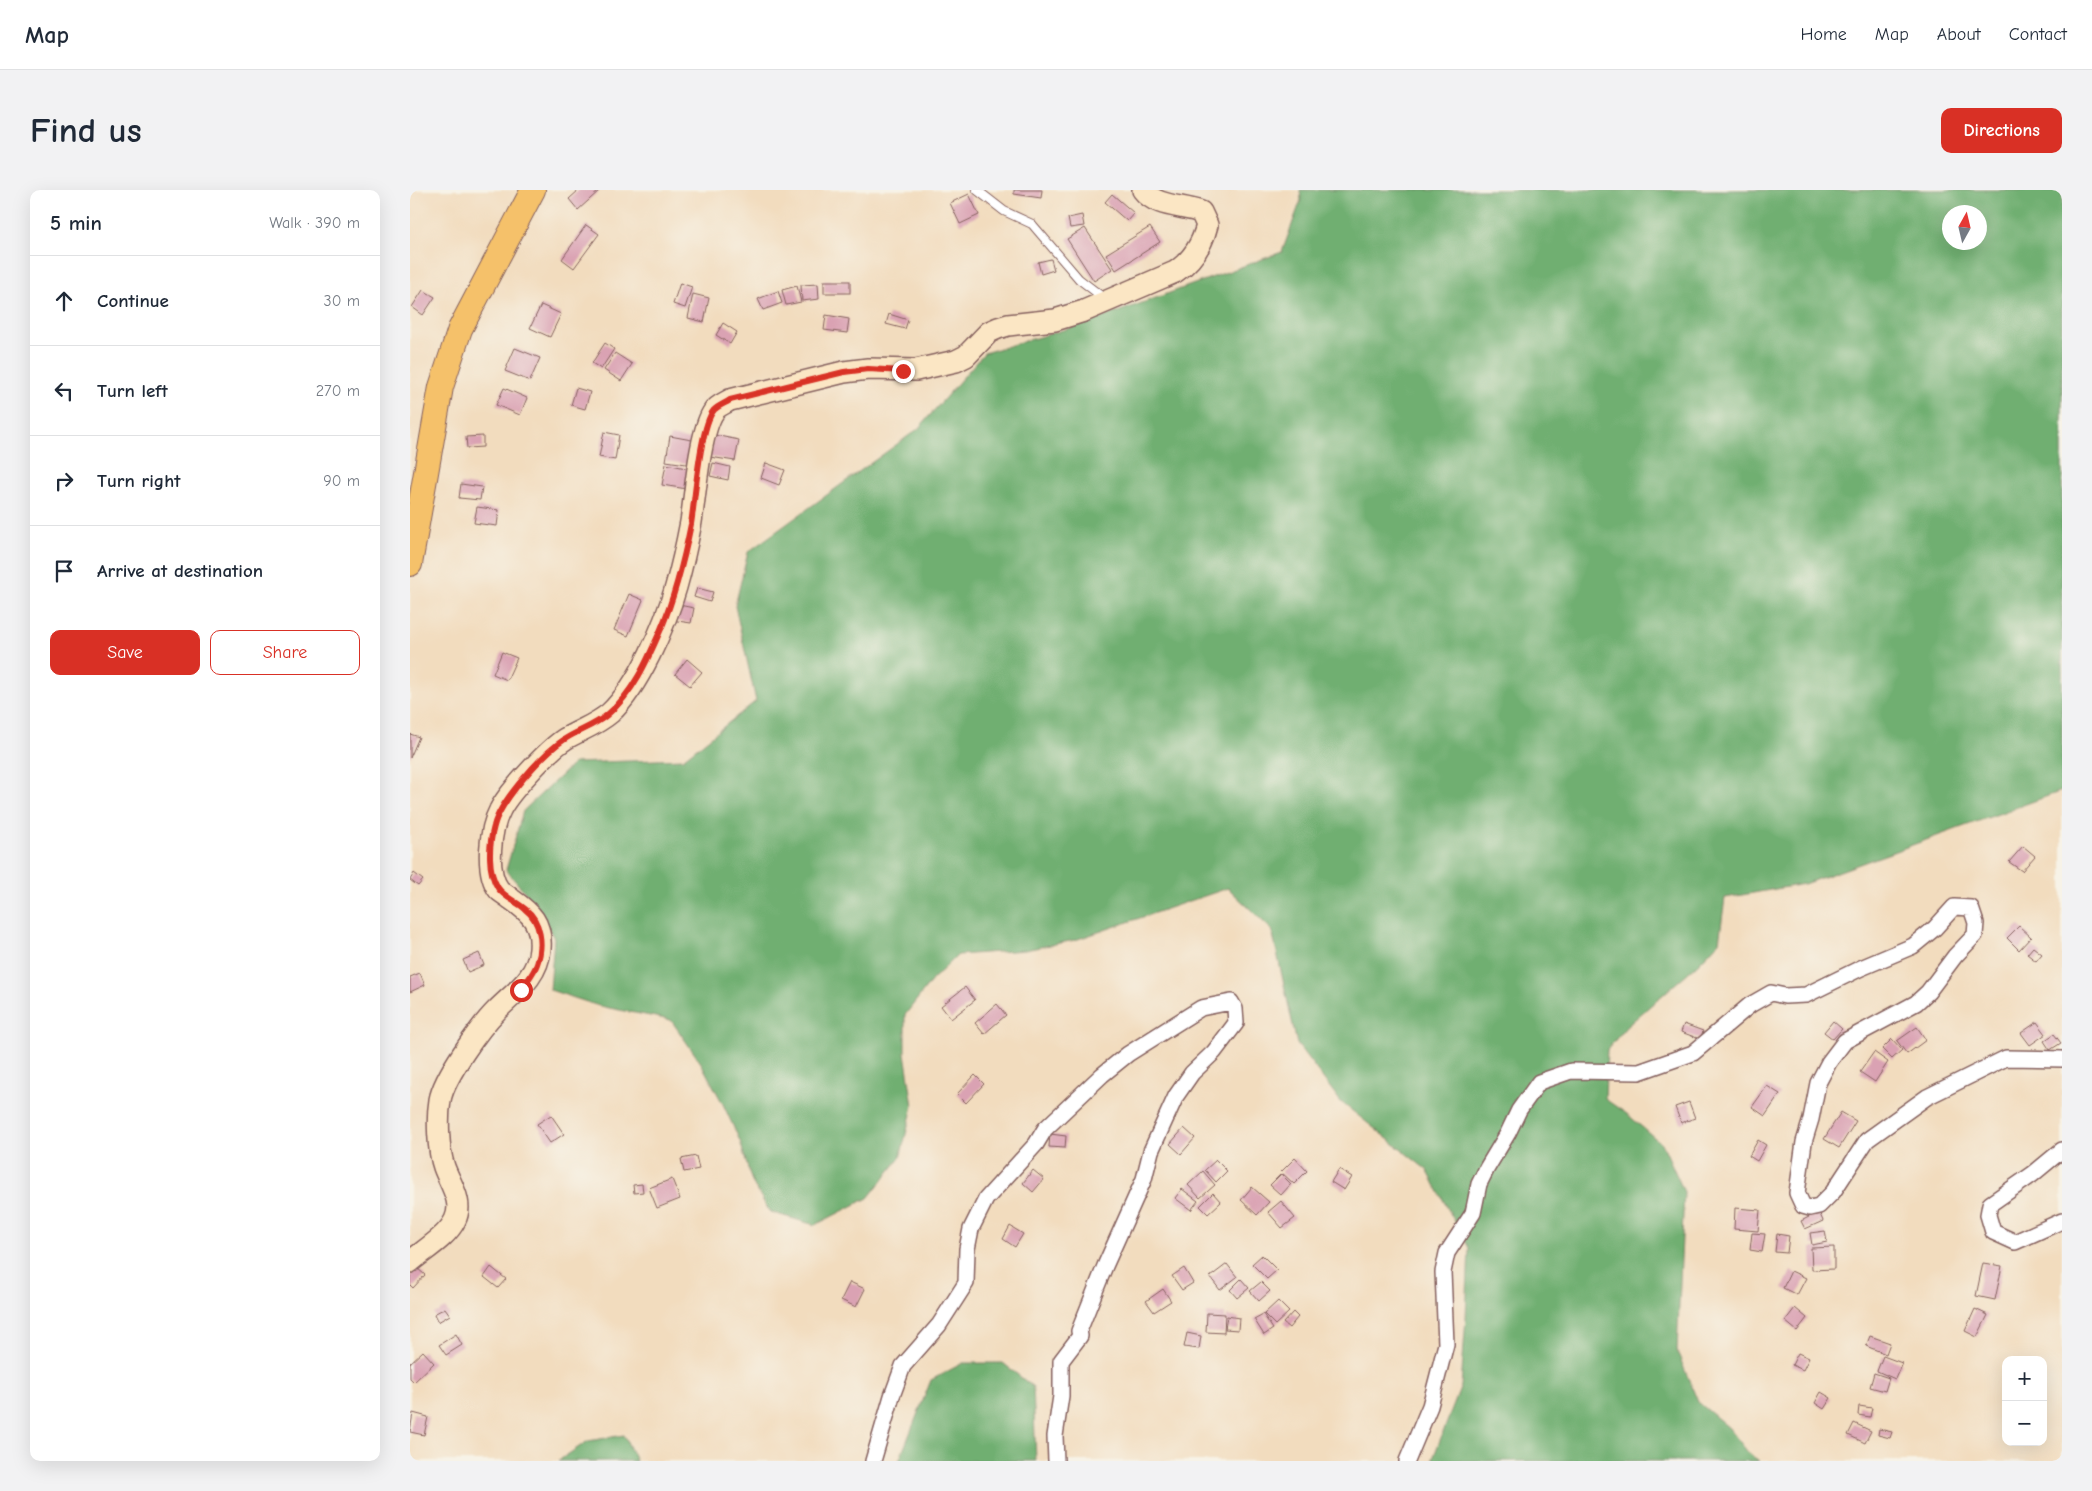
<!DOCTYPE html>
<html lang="en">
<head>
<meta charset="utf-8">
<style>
  body { margin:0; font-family:"Comic Neue",sans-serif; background:#f2f2f3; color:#1f2937 }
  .controls { position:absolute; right:15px; bottom:15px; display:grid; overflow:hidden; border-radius:10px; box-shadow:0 5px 20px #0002 }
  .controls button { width:45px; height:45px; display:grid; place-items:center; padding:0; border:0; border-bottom:1px solid #e0e1e3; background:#fff; color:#1f2937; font:25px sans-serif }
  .compass { position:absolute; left:1532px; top:15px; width:45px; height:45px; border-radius:50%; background:#fff; box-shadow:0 5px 20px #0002; rotate:8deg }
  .stop { position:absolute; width:15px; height:15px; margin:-11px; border:4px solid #d93025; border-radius:50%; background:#fff }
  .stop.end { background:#d93025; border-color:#fff; box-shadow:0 1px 5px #0008 }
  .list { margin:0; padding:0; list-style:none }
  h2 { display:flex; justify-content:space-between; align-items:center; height:65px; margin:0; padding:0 20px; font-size:21px }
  h2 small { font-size:16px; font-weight:400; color:#747a83 }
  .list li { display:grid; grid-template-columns:32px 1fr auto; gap:15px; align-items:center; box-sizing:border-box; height:90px; padding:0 20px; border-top:1px solid #e0e1e3 }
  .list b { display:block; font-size:19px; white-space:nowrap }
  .list em { font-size:16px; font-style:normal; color:#747a83 }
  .actions { display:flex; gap:10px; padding:15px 20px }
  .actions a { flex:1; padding:11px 0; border:1px solid #d93025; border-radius:10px; text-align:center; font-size:18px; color:#d93025 }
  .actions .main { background:#d93025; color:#fff }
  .icon { flex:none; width:28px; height:28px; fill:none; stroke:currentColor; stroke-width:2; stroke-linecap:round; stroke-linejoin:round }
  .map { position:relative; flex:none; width:1652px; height:1271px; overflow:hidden; border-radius:10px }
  header { display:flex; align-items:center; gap:30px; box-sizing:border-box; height:70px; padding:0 25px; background:#fff; border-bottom:1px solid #e0e1e3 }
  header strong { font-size:24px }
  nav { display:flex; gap:28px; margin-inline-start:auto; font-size:18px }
  .intro { display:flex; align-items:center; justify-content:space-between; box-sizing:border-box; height:120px; padding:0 30px }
  h1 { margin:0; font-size:35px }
  .button { padding:12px 22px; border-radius:10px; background:#d93025; color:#fff; font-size:18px; font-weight:700 }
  main { display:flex; gap:30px; padding:0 30px }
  aside { flex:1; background:#fff; border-radius:10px; box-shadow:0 5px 20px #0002 }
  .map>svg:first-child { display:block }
  .forest { fill:#70af71; stroke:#5d674e; fill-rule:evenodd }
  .building { fill:#daa2b3 }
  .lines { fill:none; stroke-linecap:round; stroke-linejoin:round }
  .service-casing { stroke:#85615e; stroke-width:10 }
  .minor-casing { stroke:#85615e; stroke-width:18 }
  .secondary-casing { stroke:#85615e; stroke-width:24 }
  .primary-casing { stroke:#85615e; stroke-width:26 }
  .service { stroke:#fff; stroke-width:8 }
  .minor { stroke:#fff; stroke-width:15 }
  .secondary { stroke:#fbe6c4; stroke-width:21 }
  .primary { stroke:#f5c16b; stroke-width:24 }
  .route { stroke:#d93025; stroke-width:6 }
</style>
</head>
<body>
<header>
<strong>Map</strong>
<nav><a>Home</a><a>Map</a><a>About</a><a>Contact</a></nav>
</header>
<div class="intro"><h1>Find us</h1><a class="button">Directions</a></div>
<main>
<aside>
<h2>5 min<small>Walk · 390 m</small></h2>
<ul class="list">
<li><svg class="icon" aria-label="ahead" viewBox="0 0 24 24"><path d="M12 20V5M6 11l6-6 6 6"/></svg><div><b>Continue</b></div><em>30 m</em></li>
<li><svg class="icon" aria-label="left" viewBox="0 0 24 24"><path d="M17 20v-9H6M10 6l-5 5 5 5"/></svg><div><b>Turn left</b></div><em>270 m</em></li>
<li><svg class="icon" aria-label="right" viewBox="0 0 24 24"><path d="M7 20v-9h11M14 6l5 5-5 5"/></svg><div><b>Turn right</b></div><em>90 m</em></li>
<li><svg class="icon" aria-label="arrive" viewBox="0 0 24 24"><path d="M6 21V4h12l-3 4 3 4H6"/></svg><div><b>Arrive at destination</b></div></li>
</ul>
<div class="actions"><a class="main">Save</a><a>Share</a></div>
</aside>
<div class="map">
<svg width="1652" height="1271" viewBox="0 0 1652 1271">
  <rect width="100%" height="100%" fill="#f7f3e8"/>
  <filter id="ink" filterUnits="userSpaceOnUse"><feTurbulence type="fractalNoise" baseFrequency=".02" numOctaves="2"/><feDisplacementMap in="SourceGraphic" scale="10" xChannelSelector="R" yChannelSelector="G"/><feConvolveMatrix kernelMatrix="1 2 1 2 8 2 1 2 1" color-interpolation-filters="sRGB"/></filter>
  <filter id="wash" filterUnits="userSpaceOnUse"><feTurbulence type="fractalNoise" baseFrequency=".0096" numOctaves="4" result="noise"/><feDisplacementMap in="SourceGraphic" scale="20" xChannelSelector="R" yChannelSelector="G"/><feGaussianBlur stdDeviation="1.12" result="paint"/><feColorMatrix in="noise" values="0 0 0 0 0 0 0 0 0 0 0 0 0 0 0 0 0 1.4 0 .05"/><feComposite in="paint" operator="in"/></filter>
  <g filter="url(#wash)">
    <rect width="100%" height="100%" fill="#f2dcbe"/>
    <g class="forest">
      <path d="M890 0H1652V601L1394 694 1315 708 1309 752 1288 774 1216 837 1197 860 1195 909 1217 924 1253 955 1274 1002 1267 1161 1288 1212 1319 1238 1340 1265 1350 1271H1022L1051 1196 1056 1127 1059 1058 1017 980 931 912 887 854 862 740 818 698 665 750 615 760 548 765 522 790 495 825V863L503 916 490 968 458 1008 405 1035 360 1022 342 992 330 951 313 914 291 873 261 830 189 816 140 800 144 748 123 712 96 680 113 621 164 573 273 569 346 511 325 416 338 362 508 239 574 163 677 133 872 62 891 10ZM1540 22H1570V52H1540Z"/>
      <polygon points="553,1173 593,1173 623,1197 626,1271 489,1271 521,1190"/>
      <polygon points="214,1245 226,1271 148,1271 178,1251"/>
    </g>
    <g id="blocks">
      <g class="building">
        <polygon points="169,0 190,0 168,20 159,9"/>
        <polygon points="604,0 632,0 631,8 604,4"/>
        <polygon points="559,4 569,25 550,34 540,13"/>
        <polygon points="702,4 724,23 717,31 695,12"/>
        <polygon points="672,25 674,36 660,38 658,28"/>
        <polygon points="176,35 189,44 164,78 152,69"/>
        <polygon points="740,37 750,52 706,80 696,64"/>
        <polygon points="675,38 702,79 684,91 657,49"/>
        <polygon points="641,69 644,80 631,84 628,72"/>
        <rect x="414" y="91" width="26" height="12"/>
        <polygon points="270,93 282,97 275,118 263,114"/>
        <polygon points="408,94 409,109 392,111 391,95"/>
        <polygon points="387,96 391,112 376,115 372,100"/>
        <polygon points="13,100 25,107 13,125 2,117"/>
        <polygon points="368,101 372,113 353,120 348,109"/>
        <polygon points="283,104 299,108 294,132 278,128"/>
        <polygon points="131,115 151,124 140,147 120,138"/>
        <polygon points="479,124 498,130 495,139 476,134"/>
        <polygon points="416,125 439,129 437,143 414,140"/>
        <polygon points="313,133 327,142 320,154 306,145"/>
        <polygon points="195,153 204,159 191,179 182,173"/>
        <polygon points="105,158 130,168 120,191 95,181"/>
        <polygon points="205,163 222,174 211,191 194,180"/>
        <polygon points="94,198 117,208 110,225 86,215"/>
        <polygon points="166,198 180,202 175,219 161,215"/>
        <polygon points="194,242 209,245 205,270 189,267"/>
        <polygon points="304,245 329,250 325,271 300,267"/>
        <polygon points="73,246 73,257 57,258 56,247"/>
        <polygon points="260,246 287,251 283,275 256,271"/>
        <polygon points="303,273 320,277 318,290 300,286"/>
        <polygon points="356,273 375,280 369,295 351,288"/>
        <polygon points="256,274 281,279 277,299 252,295"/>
        <polygon points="51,294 72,297 70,310 49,308"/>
        <polygon points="67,317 89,320 87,336 64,333"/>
        <polygon points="287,398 303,402 300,412 284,407"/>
        <polygon points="219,404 233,410 218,446 204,440"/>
        <polygon points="264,414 284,418 281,433 261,430"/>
        <polygon points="92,462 107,468 97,490 83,484"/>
        <polygon points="277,469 292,482 280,496 265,484"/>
        <polygon points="0,544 9,547 0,568"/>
        <polygon points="1613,656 1625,666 1612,681 1599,672"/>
        <polygon points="4,683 13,690 8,696 0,690"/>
        <polygon points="1609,736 1621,747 1609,760 1597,748"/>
        <polygon points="1623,757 1632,764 1626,771 1617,764"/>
        <polygon points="69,763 74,775 58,782 53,770"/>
        <polygon points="10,783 15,795 0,802 0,787"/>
        <polygon points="555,797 565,810 541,829 531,816"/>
        <polygon points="587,814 596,825 574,844 565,833"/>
        <polygon points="1423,831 1432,839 1423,849 1414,842"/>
        <polygon points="1627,832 1636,844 1620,855 1611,843"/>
        <polygon points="1274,834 1293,841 1290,849 1271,842"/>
        <polygon points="1507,837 1516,850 1497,864 1487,851"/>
        <polygon points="1644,844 1651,853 1640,860 1634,851"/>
        <polygon points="1482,849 1492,860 1482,869 1472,859"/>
        <polygon points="1464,862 1478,872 1465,892 1450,882"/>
        <polygon points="565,885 574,894 556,913 547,904"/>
        <polygon points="1357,896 1370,904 1355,926 1342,917"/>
        <polygon points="1279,912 1285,928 1271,933 1265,917"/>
        <polygon points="1431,922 1446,931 1429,958 1414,949"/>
        <polygon points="141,925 154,944 140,953 127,934"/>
        <polygon points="774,938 785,948 771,964 760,954"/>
        <polygon points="640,944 656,946 655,958 639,957"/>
        <polygon points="1348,950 1356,955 1347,971 1339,966"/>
        <polygon points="286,966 289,979 274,982 271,969"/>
        <polygon points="885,968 897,981 884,994 871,982"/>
        <polygon points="806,970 817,981 806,992 795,980"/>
        <polygon points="929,979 942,987 934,1000 921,992"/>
        <polygon points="623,980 634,989 623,1002 613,993"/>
        <polygon points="793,981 805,995 790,1008 778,995"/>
        <polygon points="871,984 881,994 871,1005 860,995"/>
        <polygon points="262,989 270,1009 247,1018 239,998"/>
        <polygon points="232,994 233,1002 224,1003 223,995"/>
        <polygon points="842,997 859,1012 847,1025 831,1010"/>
        <polygon points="772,999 788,1011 781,1020 765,1008"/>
        <polygon points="803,1003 811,1012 798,1024 790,1016"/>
        <polygon points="871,1011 885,1028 872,1038 858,1022"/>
        <polygon points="1325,1018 1350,1020 1348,1041 1324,1039"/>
        <polygon points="1409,1022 1413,1031 1395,1039 1391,1031"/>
        <polygon points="600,1036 613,1044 605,1057 593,1049"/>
        <polygon points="1415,1041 1417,1052 1402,1055 1400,1043"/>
        <polygon points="1342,1043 1355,1044 1352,1062 1340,1060"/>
        <polygon points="1367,1044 1379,1046 1377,1063 1365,1062"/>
        <polygon points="1424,1057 1424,1079 1402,1080 1401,1058"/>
        <polygon points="852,1065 867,1080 857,1089 842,1074"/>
        <polygon points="1573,1073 1592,1076 1585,1110 1566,1106"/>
        <polygon points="817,1074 827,1087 810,1100 800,1087"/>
        <polygon points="81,1077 96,1089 88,1098 74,1087"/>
        <polygon points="7,1078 15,1085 3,1098 0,1095 0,1086"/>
        <polygon points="774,1078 783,1093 772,1100 762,1086"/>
        <polygon points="1381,1081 1396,1088 1387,1105 1373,1098"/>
        <polygon points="831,1089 839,1098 827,1108 820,1100"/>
        <polygon points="440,1092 455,1099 446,1117 431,1110"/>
        <polygon points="851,1092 860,1101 849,1111 840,1101"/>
        <polygon points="753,1099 761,1111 744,1122 736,1111"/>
        <polygon points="868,1111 879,1122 865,1135 854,1124"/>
        <polygon points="35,1118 40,1125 28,1132 24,1124"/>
        <polygon points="1385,1118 1397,1128 1387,1141 1375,1131"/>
        <polygon points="1565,1119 1578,1125 1567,1147 1555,1141"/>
        <polygon points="883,1122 888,1127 879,1138 873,1133"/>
        <polygon points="797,1123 815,1124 814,1143 796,1142"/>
        <polygon points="853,1124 863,1139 854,1145 844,1129"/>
        <polygon points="817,1126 829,1128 828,1140 815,1139"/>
        <polygon points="777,1143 791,1146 789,1159 774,1157"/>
        <polygon points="46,1144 52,1155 36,1165 29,1155"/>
        <polygon points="1460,1146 1480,1153 1476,1164 1456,1156"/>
        <polygon points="13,1161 24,1173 4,1192 0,1188 0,1173"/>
        <polygon points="1388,1163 1399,1168 1393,1180 1382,1175"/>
        <polygon points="1473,1166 1492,1173 1485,1189 1467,1181"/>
        <polygon points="1464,1183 1479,1188 1475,1201 1460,1197"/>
        <polygon points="1411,1202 1421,1208 1414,1219 1405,1213"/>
        <polygon points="1449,1216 1462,1218 1460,1227 1448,1225"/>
        <polygon points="3,1223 18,1227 14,1245 0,1242"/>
        <polygon points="1444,1233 1461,1241 1455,1253 1438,1245"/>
        <polygon points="1469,1239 1482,1242 1480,1248 1468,1245"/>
      </g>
    </g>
  </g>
  <g filter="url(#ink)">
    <use href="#blocks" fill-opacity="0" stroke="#85615e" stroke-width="1"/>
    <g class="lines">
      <defs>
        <polyline id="service" points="567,0 594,21 622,34 669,89 695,109"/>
        <g id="minor">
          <polyline points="1652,960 1623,984 1580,1014 1578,1025 1583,1042 1605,1052 1652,1031"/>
          <polyline points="463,1271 482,1206 493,1176 529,1135 556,1093 557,1059 561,1039 576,1009 626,954 635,939 692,885 718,864 791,818 821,812 825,819 826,833 804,862 782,883 766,906 741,961 734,989 695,1076 669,1141 670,1146 651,1171 651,1206 645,1246 646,1271"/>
          <polyline points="997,1271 1020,1216 1036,1154 1033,1082 1037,1063 1063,1023 1069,994 1077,978 1098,943 1109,920 1129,892 1161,881 1229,882 1283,863 1340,815 1361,803 1375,806 1396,805 1451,778 1503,756 1525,738 1544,717 1561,718 1566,733 1565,745 1545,766 1518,802 1506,813 1435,851 1419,872 1408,893 1401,929 1394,952 1387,1003 1393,1016 1400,1018 1409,1016 1423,1002 1457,950 1517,907 1596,868 1652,869"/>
        </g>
        <path id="secondary" d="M0 1072C14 1060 37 1047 45 1030 54 1012 40 994 34 977 28 960 27 928 30 910 34 887 70 837 87 820 105 802 128 787 130 759 132 733 121 723 101 709 98 706 92 703 89 700 75 682 80 639 90 620 98 603 139 559 155 549 170 540 186 535 200 523 229 496 255 435 266 397 272 376 277 353 281 332 285 306 290 240 304 221 307 216 315 213 320 210L434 182 458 179 506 180 546 171 556 166 579 142 588 138 598 135 645 130 674 121 765 82C782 71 792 55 797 35L791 22C771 15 746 17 733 0"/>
        <polyline id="primary" points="0,374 31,197 50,139 123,0"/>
      </defs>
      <use href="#service" class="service-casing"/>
      <use href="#minor" class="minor-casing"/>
      <use href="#secondary" class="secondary-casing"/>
      <use href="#primary" class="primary-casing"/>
      <use href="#service" class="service"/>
      <use href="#minor" class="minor"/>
      <use href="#secondary" class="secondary"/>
      <use href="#primary" class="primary"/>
    </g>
  </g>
  <g class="lines" filter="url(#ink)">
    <path class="route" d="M111 800C116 792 124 783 127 774 134 755 131 731 115 719 107 712 94 707 88 698 77 681 79 654 84 636 90 611 133 563 155 549 169 540 184 536 197 525 223 504 238 469 251 439 265 406 274 369 281 334 285 310 290 236 304 220 308 216 316 213 320 210L434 182 458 179 493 181"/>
  </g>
</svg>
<div class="controls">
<button>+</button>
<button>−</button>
</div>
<svg class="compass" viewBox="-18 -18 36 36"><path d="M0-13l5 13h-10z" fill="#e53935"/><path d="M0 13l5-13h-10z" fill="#747a83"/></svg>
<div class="stop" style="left:111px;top:800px"></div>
<div class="stop end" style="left:493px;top:181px"></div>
</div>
</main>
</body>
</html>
